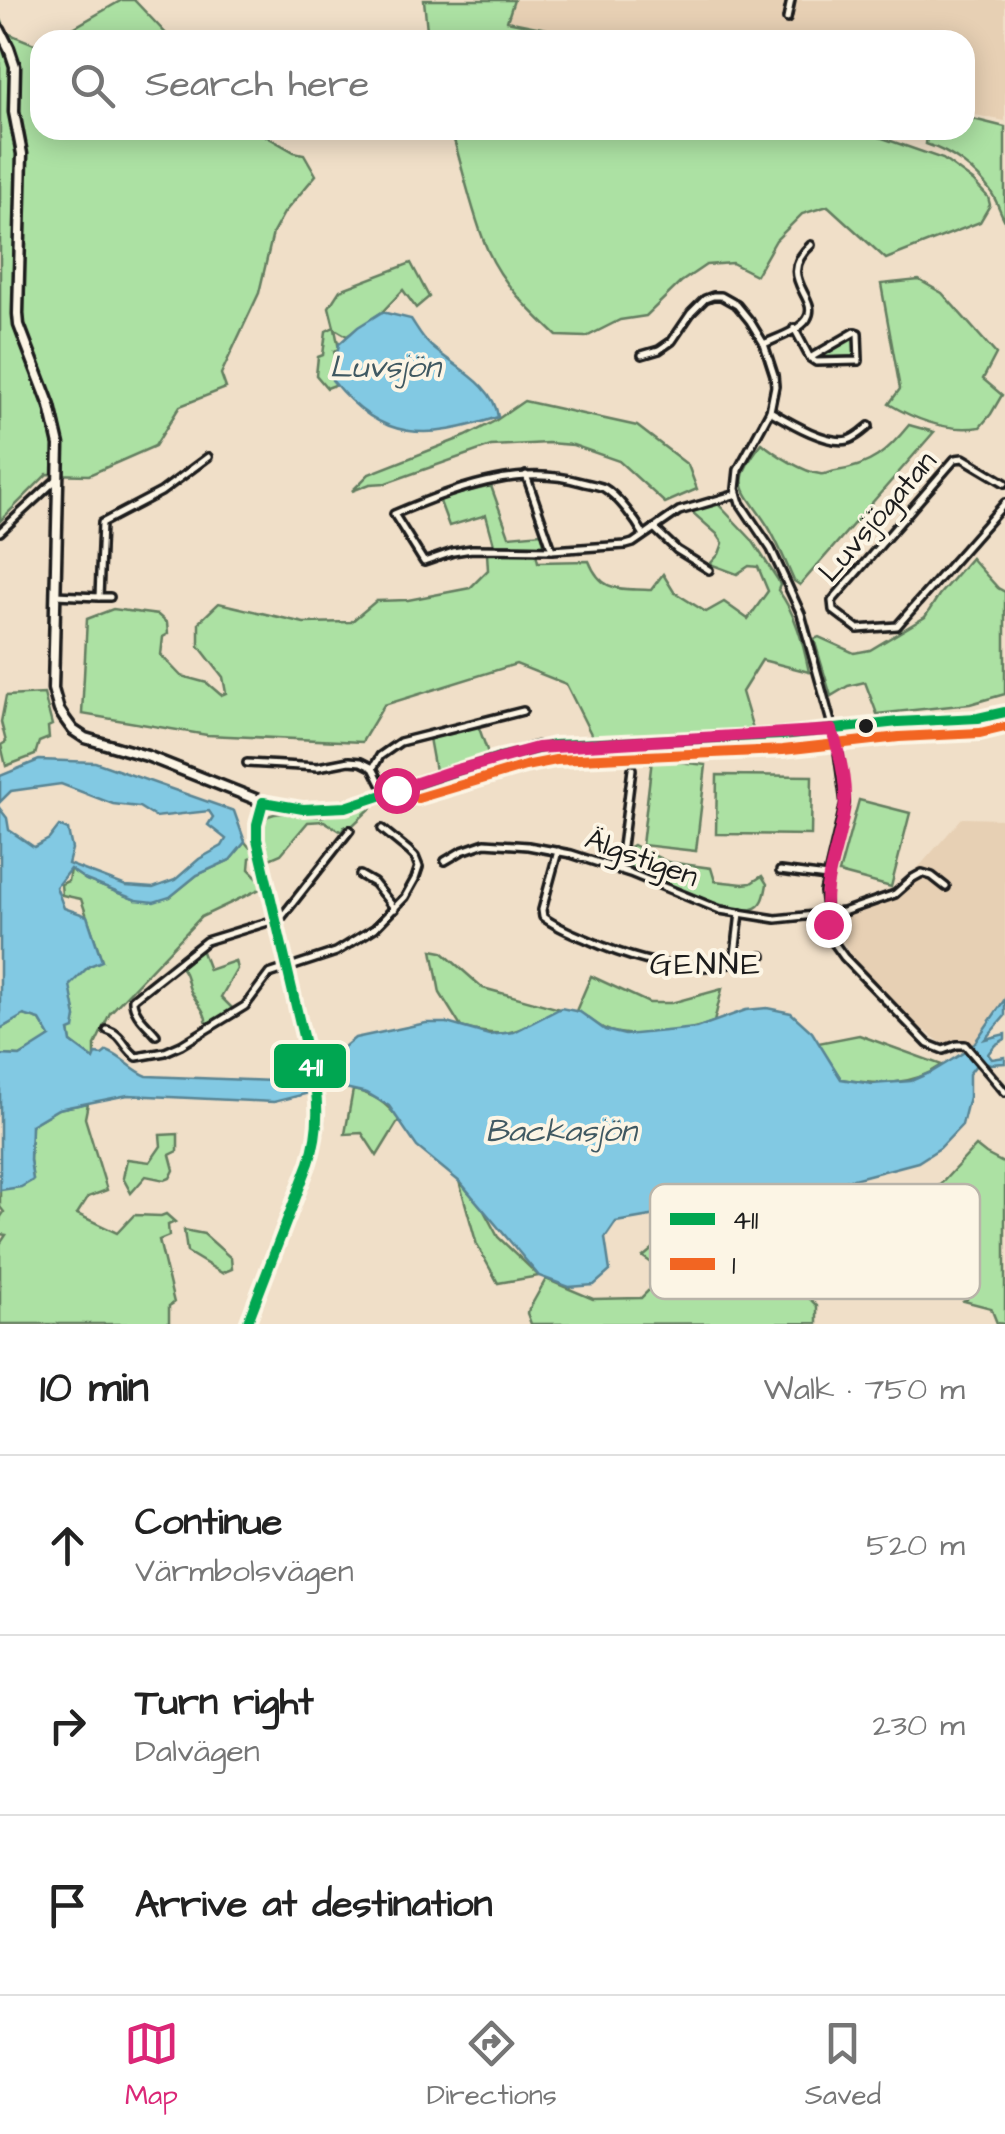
<!DOCTYPE html>
<html lang="en">
<head>
<meta charset="utf-8">
<style>
  body { margin:0; font-family:"Architects Daughter",sans-serif; background:#f6f6f6; color:#222 }
  .stop { position:absolute; width:30px; height:30px; margin:-22px; border:8px solid #db2777; border-radius:50%; background:#fff }
  .stop.end { background:#db2777; border-color:#fff; box-shadow:0 2px 10px #0008 }
  .list { margin:0; padding:0; list-style:none }
  h2 { display:flex; justify-content:space-between; align-items:center; height:130px; margin:0; padding:0 40px; font-size:42px }
  h2 small { font-size:32px; font-weight:400; color:#767676 }
  .list li { display:grid; grid-template-columns:65px 1fr auto; gap:30px; align-items:center; box-sizing:border-box; height:180px; padding:0 40px; border-top:2px solid #e0e0e0 }
  .list b { display:block; font-size:38px; white-space:nowrap }
  .list p { margin:0; font-size:32px; white-space:nowrap; color:#767676 }
  .list em { font-size:32px; font-style:normal; color:#767676 }
  .icon { flex:none; width:55px; height:55px; fill:none; stroke:currentColor; stroke-width:2; stroke-linecap:round; stroke-linejoin:round }
  .map { position:relative; flex:none; width:1005px; height:1324px; overflow:hidden }
  .search { position:absolute; background:#fff; box-shadow:0 5px 25px #0003; left:30px; right:30px; top:30px; height:110px; display:flex; align-items:center; gap:25px; box-sizing:border-box; padding:0 35px; border-radius:30px; color:#767676; font-size:38px }
  .sheet { height:670px; background:#fff }
  nav { display:flex; justify-content:space-around; align-items:center; box-sizing:border-box; height:140px; border-top:2px solid #e0e0e0; background:#fff; font-size:28px; color:#767676 }
  nav a { display:grid; justify-items:center; gap:5px }
  nav .on { color:#db2777 }
  .map>svg:first-child { display:block }
  .built { fill:#e7d0b4 }
  .green { fill:#ace1a3; stroke:#647e60; stroke-width:2.5 }
  .water { fill:#82c9e3; stroke:#598493; stroke-width:2.5 }
  .lines { fill:none; stroke-linecap:round; stroke-linejoin:round }
  .street-casing { stroke:#1c1c1c; stroke-width:12 }
  .secondary-casing { stroke:#1c1c1c; stroke-width:15 }
  .street { stroke:#fcf5e5; stroke-width:5 }
  .secondary { stroke:#fcf5e5; stroke-width:8 }
  .bus-1-casing { stroke:#fcf5e5; stroke-width:18 }
  .bus-2-casing { stroke:#fcf5e5; stroke-width:18 }
  .bus-1 { stroke:#00a651; stroke-width:10 }
  .bus-2 { stroke:#f26522; stroke-width:10 }
  .route { stroke:#db2777; stroke-width:12 }
  .bus-dot { fill:#1c1c1c; stroke:#fcf5e5; stroke-width:4 }
  .labels { text-anchor:middle; stroke-width:8; stroke-linejoin:round; paint-order:stroke }
  .street-label { font-size:30px; fill:#1c1c1c; stroke:#fcf5e5 }
  .water-label { font-size:32px; font-style:italic; fill:#405962; stroke:#fcf5e5 }
  .neighbourhood-label { font-size:32px; letter-spacing:2.5px; fill:#1c1c1c; stroke:#fcf5e5 }
  .key { fill:#fcf5e5; stroke:#b9b4a9; stroke-width:2.5 }
  .key-label { font-size:28px; fill:#1c1c1c }
  .line-badge { stroke:#fcf5e5; stroke-width:4 }
  .badge-label { font-size:28px; text-anchor:middle; font-weight:bold; fill:#fff }
</style>
</head>
<body>
<div class="map">
<svg width="1005" height="1324" viewBox="0 0 1005 1324">
  <rect width="100%" height="100%" fill="#f0dfc8"/>
  <filter id="ink" filterUnits="userSpaceOnUse"><feTurbulence type="fractalNoise" baseFrequency=".01" numOctaves="2"/><feDisplacementMap in="SourceGraphic" scale="20" xChannelSelector="R" yChannelSelector="G"/><feConvolveMatrix kernelMatrix="1 2 1 2 8 2 1 2 1" color-interpolation-filters="sRGB"/></filter>
  <g filter="url(#ink)">
    <g class="built">
      <polygon points="514,0 1005,0 1005,121 965,113 965,40 601,40 507,21"/>
      <polygon points="962,818 1005,819 1005,999 971,1048 969,1045 940,1042 908,1018 853,960 831,918 893,890 917,869"/>
    </g>
    <g class="green">
      <polygon points="122,0 134,0 172,40 45,40 66,32"/>
      <polygon points="424,0 514,0 507,21 601,40 428,40"/>
      <polygon points="0,17 7,33 34,44 40,42 40,130 255,130 294,152 304,154 316,175 284,213 273,233 259,293 221,374 226,388 180,406 155,446 89,475 47,474 0,521"/>
      <path d="M965 117 1005 127V221C1000 212 997 201 991 192 976 170 951 152 926 144L928 130H965Z"/>
      <path d="M451 130H880L871 134 943 159 973 181 988 197 990 205 980 222 886 259 828 206 802 214 776 240 756 275 732 263 706 265 681 282 646 316 620 320 586 337 557 336C531 311 503 285 488 251 472 215 463 168 451 130Z"/>
      <polygon points="411,263 429,297 416,308 403,290 382,312 347,336 335,329 339,349 334,351 339,372 335,385 327,388 316,375 318,357 323,355 326,331 334,327 329,307 340,290"/>
      <path d="M919 280 942 293 996 354 983 379 1002 395 991 414 980 427C949 432 916 420 889 404L900 389 881 284Z"/>
      <polygon points="853,337 855,339 856,356 818,358"/>
      <polygon points="524,401 637,426 688,465 697,489 665,503 619,461 573,445 548,443 491,446 386,483 370,484 352,491 369,474 466,436 495,421"/>
      <path d="M909 425 934 432 800 585 794 581C786 563 779 545 769 528 745 489 727 487 762 443 775 454 803 472 820 474 825 475 830 472 836 471 871 466 887 452 909 425Z"/>
      <polygon points="491,486 509,536 542,533 544,545 494,544 486,515 449,526 439,499"/>
      <path d="M717 503 752 540 778 580 780 585 778 590C796 614 803 643 809 672L762 660 742 692 753 729 593 738 566 684 516 664 384 705 362 742 207 735 82 714 87 619 113 609 158 615 167 623 168 634 163 637 161 655 181 676 207 683 221 695 226 693 223 677 199 646V622L219 603 304 623 351 622 376 601 408 600 470 588 488 570 487 553H536L538 562 589 561C602 594 621 588 651 590L663 574 674 592 706 612 724 602 748 619 768 591 758 567 749 566 737 574 710 564 719 554 723 543 717 534 693 513V509Z"/>
      <polygon points="971,558 998,588 1005,592 1005,694 970,704 877,714 865,682 848,686 831,696 814,639 819,637 854,653 870,650 925,617 939,595"/>
      <polygon points="44,694 52,725 48,727 49,738 39,742 35,755 6,766 1,745 6,742 1,722 6,696"/>
      <polygon points="478,725 489,756 435,771 429,738"/>
      <polygon points="652,759 706,765 696,851 642,845"/>
      <polygon points="717,775 812,776 811,835 716,834"/>
      <polygon points="859,800 910,813 891,887 839,873"/>
      <path d="M374 805 352 826H344L342 832 324 821 308 822 281 854 267 860C263 845 258 830 268 816 282 810 294 816 309 816 331 816 353 811 374 805Z"/>
      <polygon points="245,842 256,855 250,858 249,869 258,878 262,888 201,917 110,1013 95,1045 95,1060 71,1042 69,1031 76,1017 69,985 89,966 102,960 81,899 62,895 61,884 68,881 70,869 86,880 136,900 170,897 197,875 230,860"/>
      <path d="M633 845 668 862 711 868 715 881 743 884 751 883 762 876 767 884C765 894 764 906 752 909 730 915 657 878 633 869L627 863 626 849Z"/>
      <path d="M201 949 209 970 235 961 237 969 221 997 234 1010 207 1024C205 1007 194 1002 189 987 186 977 187 973 179 965Z"/>
      <path d="M432 950 442 952 483 988 560 1009C517 1031 510 1041 461 1027L440 993Z"/>
      <path d="M591 976 649 1003H671L722 989 714 1022C688 1032 628 1041 603 1028 594 1023 586 1015 576 1011Z"/>
      <polygon points="24,1015 40,1020 51,1038 20,1056 0,1055 0,1029"/>
      <path d="M859 1035 942 1065C911 1087 877 1085 841 1079L818 1043Z"/>
      <path d="M353 1090C373 1094 387 1103 399 1120L377 1156 362 1133 345 1134Z"/>
      <polygon points="88,1103 85,1118 107,1190 88,1197 77,1214 117,1233 134,1215 161,1216 166,1214 175,1222 168,1225 169,1236 159,1240 174,1303 169,1306 169,1324 0,1324 0,1244 6,1235 0,1234 0,1218 4,1212 0,1207 0,1190 33,1180 30,1160 31,1125 58,1109"/>
      <polygon points="178,1134 178,1151 170,1155 174,1170 170,1178 165,1180 146,1176 131,1193 123,1178 127,1159 150,1162 161,1146 160,1135"/>
      <polygon points="976,1146 986,1154 1005,1164 1005,1324 997,1323 991,1308 964,1301 967,1299 956,1264 958,1257 962,1255 966,1242 940,1206 926,1200"/>
      <polygon points="459,1181 483,1209 498,1237 539,1276 498,1283 477,1245"/>
      <polygon points="691,1210 736,1250 737,1261 719,1268 732,1286 808,1297 817,1306 817,1323 531,1324 527,1313 546,1279 593,1299 641,1298 660,1279 659,1268 643,1257 656,1246 660,1256 677,1261 688,1251 665,1231 671,1213"/>
      <polygon points="184,1230 204,1234 231,1258 232,1269 222,1273 187,1252"/>
    </g>
    <g class="water">
      <path d="M382 312 411 319C417 328 423 339 431 346 454 367 494 384 498 417 427 440 383 443 332 380L339 344 358 327Z"/>
      <path d="M39 760 95 762 234 811 245 842 230 860 197 875 170 897 154 902 136 900 86 880 70 869 56 887 64 908 87 916 102 961 89 966 70 985 76 1017 74 1029 69 1031 71 1042 94 1059 96 1054 102 1055 107 1051C123 1057 132 1070 147 1076L273 1081 300 1077 318 1068 355 1038 426 1023H447L489 1035 514 1032 561 1008 580 1012 605 1030 625 1035 696 1028 746 1010 767 1008 791 1013 812 1032 841 1079 872 1084 911 1081 932 1072 971 1048 1005 999V1016L985 1039 1005 1034V1039L995 1045 988 1054 992 1059 1005 1057V1063L990 1064 980 1060 969 1074V1097L962 1125 940 1148 918 1162 778 1199 741 1192 723 1194 712 1208 679 1211 616 1222 605 1238 610 1271 594 1285 569 1287 539 1276 461 1183 417 1147 389 1106 367 1093 336 1086 274 1102 128 1095 58 1109 31 1125 30 1160 33 1180 21 1187 0 1190V1055L20 1056 50 1037 40 1020 24 1015 0 1029V809L7 818 9 830 34 847 49 839 59 826 68 830 72 849 68 864 126 886 153 888 175 880 199 859 222 846 226 839 208 825 213 817 209 811 155 817 139 807 113 804 61 784 11 791 0 802V776Z"/>
    </g>
    <g class="lines">
      <defs>
        <g id="street">
          <polyline points="787,19 791,0"/>
          <polyline points="794,328 810,358 816,362 859,361 858,333 855,332 810,358"/>
          <path d="M764 344C776 338 799 331 807 319 821 297 774 279 811 245"/>
          <polyline points="642,355 659,350 672,341 691,313 705,299 713,296 721,296 737,305 750,321 764,344 774,375 775,386 770,411 738,470 736,489 740,503 771,549 801,614 837,744 845,803 824,892 828,924 834,943 844,957 928,1044 943,1050 957,1045 965,1045 1005,1092"/>
          <path d="M770 411C789 422 827 445 848 440 857 437 863 431 869 426"/>
          <polyline points="526,475 552,550"/>
          <polyline points="1005,483 963,458 955,459 837,595 832,601 833,610 858,629 897,626 1005,503"/>
          <polyline points="654,528 677,550 709,570"/>
          <polyline points="0,532 57,479"/>
          <path d="M644 535C636 521 618 496 604 488 597 485 588 484 581 482 519 463 452 490 394 514L424 562 453 552 472 549 552 550 626 545 633 543 679 511 737 494"/>
          <polyline points="55,595 99,597 102,523 161,492 208,457"/>
          <polyline points="99,597 110,597"/>
          <polyline points="247,763 318,767 349,761 361,762 373,768 386,794"/>
          <polyline points="373,768 380,756 400,742 523,711"/>
          <path d="M558 851 542 910 543 917C555 926 571 933 586 939 632 960 684 975 734 963L740 913"/>
          <polyline points="445,861 462,851 485,843 528,846 571,854 630,873 720,910 776,919 843,912 895,894 913,878 922,873 932,876 946,887"/>
          <polyline points="619,870 632,769"/>
          <polyline points="780,871 827,877"/>
          <polyline points="360,875 374,883 395,909"/>
          <polyline points="734,963 762,956"/>
          <path d="M107 1030C123 1034 124 1049 137 1057L165 1052 181 1045 245 1006 269 974 336 952 375 928 405 897 415 879 419 867 415 857 409 851 382 829"/>
          <path d="M156 1035C148 1025 132 1013 133 999L206 941 281 918 350 830"/>
        </g>
        <g id="secondary">
          <polyline points="0,30 9,48 15,66 14,112 22,154 18,314 19,325 50,406 59,445 53,689 59,710 65,719 73,730 85,738 147,756 263,802 291,808 321,810 358,804 450,772 537,747 782,735 898,722 978,718 1005,712"/>
          <path d="M247 1324 309 1163C318 1138 320 1118 316 1092L257 839V824L263 802"/>
        </g>
      </defs>
      <use href="#street" class="street-casing"/>
      <use href="#secondary" class="secondary-casing"/>
      <use href="#street" class="street"/>
      <use href="#secondary" class="secondary"/>
      <defs>
        <g id="bus-1">
          <polyline points="263,802 303,809 346,807 496,758 554,745 782,735 898,722 978,718 1005,712"/>
          <path d="M247 1324 309 1163C317 1139 319 1117 316 1092L257 839V824L263 802"/>
        </g>
        <polyline id="bus-2" points="418,798 525,766 556,760 783,750 899,737 980,733 1005,727"/>
      </defs>
      <use href="#bus-1" class="bus-1-casing"/>
      <use href="#bus-2" class="bus-2-casing"/>
      <use href="#bus-1" class="bus-1"/>
      <use href="#bus-2" class="bus-2"/>
    </g>
  </g>
  <g class="lines" filter="url(#ink)">
    <path class="route" d="M396 790 450 772 537 748 832 730C839 752 846 777 845 800 843 844 819 879 828 924"/>
  </g>
  <circle class="bus-dot" cx="866" cy="726" r="9"/>
  <g class="labels">
    <g class="street-label">
      <text transform="translate(877 516) rotate(-49)" y="10">Luvsjögatan</text>
      <text transform="translate(642 857) rotate(20)" y="10">Älgstigen</text>
    </g>
    <g class="water-label">
      <text x="385" y="377">Luvsjön</text>
      <text x="561" y="1141">Backasjön</text>
    </g>
    <g class="neighbourhood-label">
      <text x="706" y="974">GENNE</text>
    </g>
  </g>
  <rect x="650" y="1184" width="330" height="115" rx="15" class="key"/>
  <rect x="670" y="1213" width="45" height="12" fill="#00a651"/>
  <rect x="670" y="1258" width="45" height="12" fill="#f26522"/>
  <g class="key-label">
    <text x="732" y="1229">411</text>
    <text x="732" y="1274">1</text>
  </g>
  <rect class="line-badge" x="272" y="1042" width="76" height="48" rx="10" fill="#00a651"/>
  <g class="badge-label">
    <text x="310" y="1076">411</text>
  </g>
</svg>
<div class="stop" style="left:396px;top:790px"></div>
<div class="stop end" style="left:828px;top:924px"></div>
<div class="search"><svg class="icon" aria-label="search" viewBox="0 0 24 24"><circle cx="10" cy="10" r="6"/><path d="M15 15l6 6"/></svg>Search here</div>
</div>
<section class="sheet">
<h2>10 min<small>Walk · 750 m</small></h2>
<ul class="list">
<li><svg class="icon" aria-label="ahead" viewBox="0 0 24 24"><path d="M12 20V5M6 11l6-6 6 6"/></svg><div><b>Continue</b><p>Värmbolsvägen</p></div><em>520 m</em></li>
<li><svg class="icon" aria-label="right" viewBox="0 0 24 24"><path d="M7 20v-9h11M14 6l5 5-5 5"/></svg><div><b>Turn right</b><p>Dalvägen</p></div><em>230 m</em></li>
<li><svg class="icon" aria-label="arrive" viewBox="0 0 24 24"><path d="M6 21V4h12l-3 4 3 4H6"/></svg><div><b>Arrive at destination</b></div></li>
</ul>
</section>
<nav>
<a class="on"><svg class="icon" aria-label="map" viewBox="0 0 24 24"><path d="M3 6l6-2 6 2 6-2v14l-6 2-6-2-6 2zM9 4v14M15 6v14"/></svg>Map</a>
<a><svg class="icon" aria-label="directions" viewBox="0 0 24 24"><path d="M12 3l9 9-9 9-9-9zM9 14v-3h6M13 9l2 2-2 2"/></svg>Directions</a>
<a><svg class="icon" aria-label="saved" viewBox="0 0 24 24"><path d="M7 4h10v16l-5-4-5 4z"/></svg>Saved</a>
</nav>
</body>
</html>
